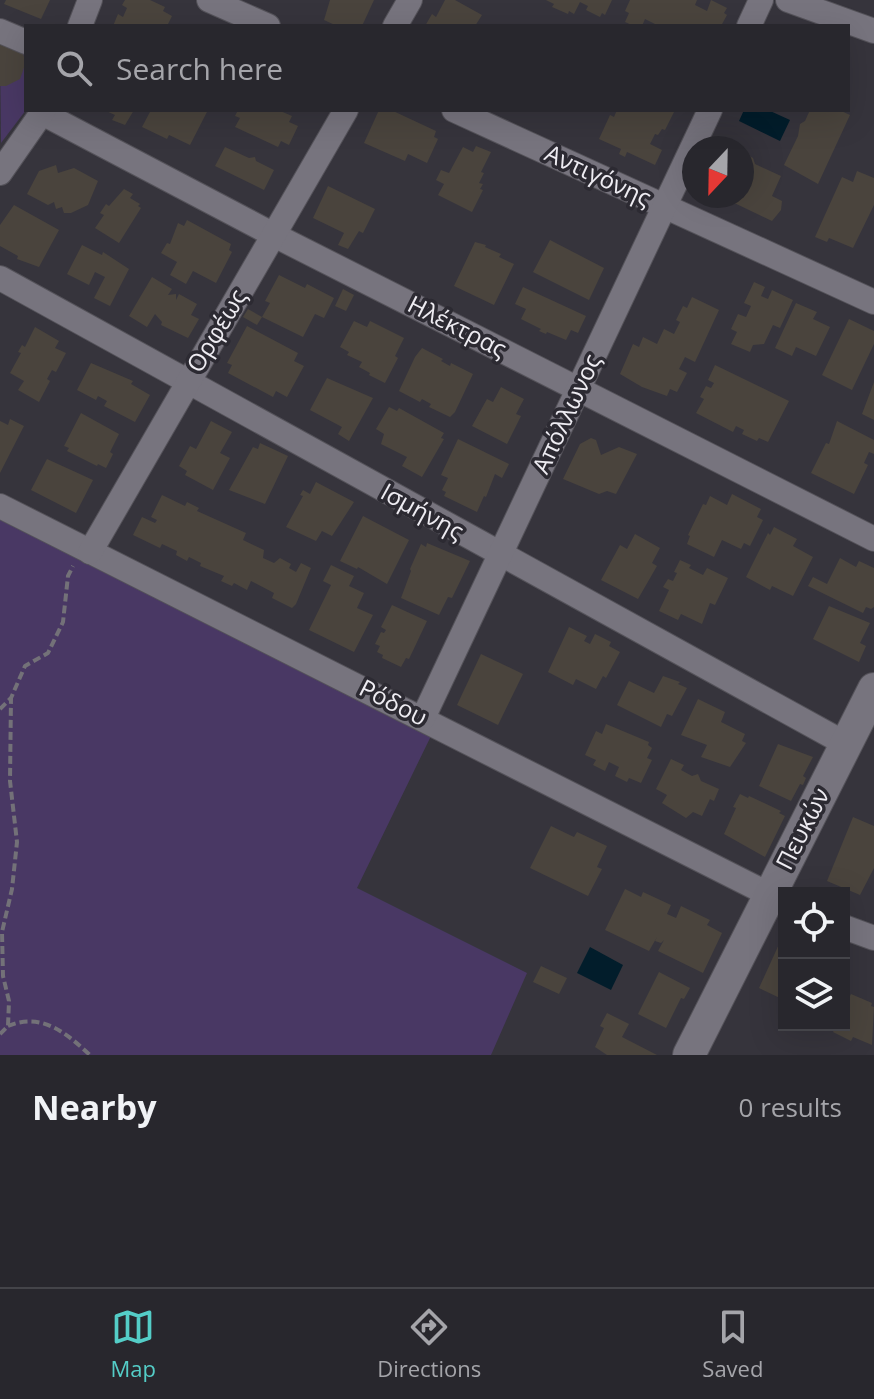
<!DOCTYPE html>
<html lang="en">
<head>
<meta charset="utf-8">
<style>
  body { margin:0; font-family:"Open Sans",sans-serif; background:#343339; color:#f1f3f6 }
  .controls { position:absolute; right:24px; bottom:24px; display:grid; overflow:hidden; border-radius:0px; box-shadow:0 8px 32px #0002 }
  .controls button { width:72px; height:72px; display:grid; place-items:center; padding:0; border:0; border-bottom:2px solid #444449; background:#28272d; color:#f1f3f6; font:40px sans-serif }
  .compass { position:absolute; left:682px; top:136px; width:72px; height:72px; border-radius:50%; background:#28272d; box-shadow:0 8px 32px #0002; rotate:202deg }
  .list { margin:0; padding:0; list-style:none }
  h2 { display:flex; justify-content:space-between; align-items:center; height:104px; margin:0; padding:0 32px; font-size:34px }
  h2 small { font-size:26px; font-weight:400; color:#a5a5aa }
  .icon { flex:none; width:44px; height:44px; fill:none; stroke:currentColor; stroke-width:2; stroke-linecap:round; stroke-linejoin:round }
  .map { position:relative; flex:none; width:874px; height:1055px; overflow:hidden }
  .search { position:absolute; background:#28272d; box-shadow:0 8px 32px #0002; left:24px; right:24px; top:24px; height:88px; display:flex; align-items:center; gap:20px; box-sizing:border-box; padding:0 28px; border-radius:0px; color:#a5a5aa; font-size:30px }
  .sheet { height:232px; background:#28272d }
  nav { display:flex; justify-content:space-around; align-items:center; box-sizing:border-box; height:112px; border-top:2px solid #444449; background:#28272d; font-size:22px; color:#a5a5aa }
  nav a { display:grid; justify-items:center; gap:4px }
  nav .on { color:#54cdc7 }
  .map>svg:first-child { display:block }
  .green { fill:#493864 }
  .water { fill:#021d2b }
  .building { fill:#4a443d }
  .lines { fill:none; stroke-linecap:round; stroke-linejoin:round }
  .minor-casing { stroke:#545259; stroke-width:26 }
  .tertiary-casing { stroke:#545259; stroke-width:34 }
  .path { stroke:#737178; stroke-width:4; stroke-dasharray:8 4; stroke-linecap:butt }
  .minor { stroke:#77747e; stroke-width:24 }
  .tertiary { stroke:#77747e; stroke-width:32 }
  .labels { text-anchor:middle; stroke-width:7; stroke-linejoin:round; paint-order:stroke }
  .street-label { font-size:24px; fill:#eeecf2; stroke:#2c2a32 }
</style>
</head>
<body>
<div class="map">
<svg width="874" height="1055" viewBox="0 0 874 1055">
  <rect width="100%" height="100%" fill="#36343c"/>
  <g class="green">
    <polygon points="0,42 26,56 26,110 1,143"/>
    <polygon points="0,518 431,736 357,888 527,973 491,1055 0,1055"/>
  </g>
  <g class="water">
    <polygon points="744,110 768,110 790,120 780,141 739,121"/>
    <polygon points="590,947 623,965 611,990 577,973"/>
  </g>
  <g class="building">
    <polygon points="6,0 50,0 41,19 4,4"/>
    <polygon points="125,0 150,0 165,7 163,11 172,16 167,26 153,24 113,26 118,14 123,17 127,8 122,5"/>
    <polygon points="330,0 374,0 362,26 337,26 324,20"/>
    <polygon points="445,0 455,0 482,15 475,26 425,26 432,14 436,17"/>
    <polygon points="546,0 612,0 605,15 602,13 600,17 586,10 588,6 580,2 574,14 569,11 568,14 552,7 554,4"/>
    <polygon points="630,0 697,0 695,5 707,11 711,0 727,8 724,13 727,15 721,26 654,26 655,24 645,19 642,26 634,26 625,22 629,13 625,11"/>
    <polygon points="0,40 21,48 26,62 20,79 6,86 0,86"/>
    <polygon points="104,110 134,110 125,125 112,120 115,115"/>
    <polygon points="151,110 208,110 190,145 169,135 167,139 142,127"/>
    <polygon points="238,110 278,110 292,116 289,122 298,126 289,145 281,141 278,147 235,127 240,118 235,116"/>
    <polygon points="379,110 391,110 436,131 434,137 438,139 427,163 408,154 405,161 364,143"/>
    <polygon points="617,110 675,110 665,130 662,129 658,135 655,134 650,144 662,150 655,165 627,152 625,157 619,154 621,149 599,139 610,115 614,117"/>
    <polygon points="810,110 839,110 850,115 818,184 784,165 798,136 800,124 805,121"/>
    <polygon points="476,146 491,152 481,172 484,173 479,183 483,184 480,189 483,190 472,212 438,195 444,184 436,180 441,170 449,173 463,147 473,152"/>
    <polygon points="225,147 249,158 255,157 256,161 274,170 264,190 215,166"/>
    <polygon points="746,154 753,158 755,164 781,176 772,196 782,201 781,210 772,221 724,198 722,203 706,196 742,196 742,157"/>
    <polygon points="56,165 58,173 74,168 98,181 88,205 71,213 64,213 62,207 56,209 54,202 48,205 27,194 39,171"/>
    <polygon points="857,171 874,178 874,205 853,248 829,238 827,242 815,237 842,177 853,182"/>
    <polygon points="328,186 375,209 363,233 359,231 348,249 338,245 344,233 313,218"/>
    <polygon points="124,189 133,194 130,198 140,204 138,206 141,208 119,243 95,228 104,215 100,213 106,204 109,206"/>
    <polygon points="14,205 59,230 39,267 17,259 18,256 0,246 0,225"/>
    <polygon points="187,220 231,244 229,250 232,252 216,283 193,271 186,284 170,275 177,262 161,253 167,243 170,244 178,223 184,226"/>
    <polygon points="550,240 604,268 589,300 533,272"/>
    <polygon points="475,242 486,245 485,247 501,254 499,257 514,264 494,305 454,286"/>
    <polygon points="82,245 102,255 103,252 129,269 110,306 94,298 105,277 95,272 89,285 67,274"/>
    <polygon points="279,275 305,288 307,284 334,298 324,318 315,314 303,337 262,317 270,303 265,301"/>
    <polygon points="152,277 172,289 168,295 176,294 176,300 179,294 197,304 191,315 199,319 188,338 161,325 162,322 155,314 147,327 129,316"/>
    <polygon points="754,282 765,287 761,296 768,299 772,290 793,300 780,328 773,325 764,344 753,345 750,352 731,344 737,332 731,329 738,314 746,317 751,306 744,303"/>
    <polygon points="523,287 586,316 578,333 571,330 566,340 547,332 546,334 539,331 541,329 521,319 526,309 515,304"/>
    <polygon points="343,289 354,295 346,311 335,306"/>
    <polygon points="692,297 719,310 695,362 685,357 679,369 687,373 677,392 670,389 667,396 642,387 620,374 633,344 639,347 643,337 657,344 664,329 674,334 680,322 676,320 683,306 687,308"/>
    <polygon points="796,303 817,312 813,319 830,327 816,356 796,347 792,356 775,348"/>
    <polygon points="248,309 262,317 257,325 243,317"/>
    <polygon points="849,319 874,331 874,344 852,390 822,375"/>
    <polygon points="354,321 367,327 370,321 404,338 395,356 398,358 385,383 369,375 370,373 359,367 362,362 347,355 349,352 340,347"/>
    <polygon points="247,326 298,353 294,361 304,366 287,397 276,391 273,397 228,373 232,365 227,363"/>
    <polygon points="35,327 59,341 55,348 66,353 56,372 52,370 47,379 50,381 39,402 18,390 24,381 10,373 21,353 18,352 22,345 25,347"/>
    <polygon points="422,348 443,359 441,361 450,366 451,363 473,374 455,412 450,417 429,407 431,404 422,399 420,402 399,391 415,357"/>
    <polygon points="91,363 133,381 131,384 150,395 135,422 104,406 107,401 98,396 96,400 77,390"/>
    <polygon points="715,365 789,401 768,442 759,438 757,441 742,434 744,430 736,426 733,432 696,413 704,399 700,397 706,386 711,388 714,383 708,380"/>
    <polygon points="327,378 373,398 349,441 338,434 342,427 310,410"/>
    <polygon points="874,382 874,420 862,414"/>
    <polygon points="501,387 524,399 516,414 521,416 507,444 472,426 487,399 493,402"/>
    <polygon points="389,407 397,411 399,408 444,433 441,438 444,439 422,477 402,466 407,457 381,444 384,434 376,429"/>
    <polygon points="81,413 119,434 110,452 113,454 106,468 98,464 97,466 67,451 69,448 64,446"/>
    <polygon points="10,419 24,426 0,473 0,421 8,425"/>
    <polygon points="211,421 232,432 220,453 230,458 213,490 185,475 187,471 179,466 190,446 196,449"/>
    <polygon points="837,421 874,440 874,454 869,452 864,463 868,465 854,494 811,473 826,443 829,444"/>
    <polygon points="591,438 596,440 601,455 619,447 637,454 616,494 607,491 599,494 563,479 580,444"/>
    <polygon points="458,439 509,464 502,478 495,474 486,497 484,496 477,512 444,496 446,492 442,490 448,478 441,475"/>
    <polygon points="260,443 288,456 265,504 229,490 253,447 258,449"/>
    <polygon points="47,459 93,480 76,513 31,490"/>
    <polygon points="316,482 354,502 332,536 322,531 316,541 286,527 303,496 300,495 303,490 310,494"/>
    <polygon points="732,494 761,509 757,517 763,520 750,546 744,543 741,549 722,540 714,557 687,544 690,536 688,535 703,504 706,505 710,496 727,505"/>
    <polygon points="162,495 185,506 187,502 199,508 197,511 246,533 243,540 264,550 263,558 274,563 280,558 291,564 289,568 296,572 301,563 311,568 296,604 292,608 272,598 274,593 251,581 247,590 234,583 232,586 221,581 224,576 200,566 201,563 189,557 187,561 176,555 177,551 162,544 160,548 133,535 142,517 155,523 157,520 151,517"/>
    <polygon points="363,516 409,540 387,584 358,567 357,569 340,561"/>
    <polygon points="774,527 797,539 793,546 813,557 793,596 772,586 770,590 746,577 768,533 770,535"/>
    <polygon points="635,534 660,548 652,563 657,566 638,599 601,580 620,545 627,549"/>
    <polygon points="427,543 470,561 452,598 448,597 439,615 401,598 411,571 410,569 421,544 426,547"/>
    <polygon points="840,558 856,567 859,561 874,568 874,607 871,609 866,607 863,613 808,586 813,577 827,584"/>
    <polygon points="680,560 691,565 689,568 703,575 707,568 728,578 715,605 710,603 702,624 681,614 678,620 659,611 669,590 663,587 668,579 673,581 677,573 674,572"/>
    <polygon points="331,565 354,576 349,586 364,593 357,608 373,615 354,652 309,630 331,585 323,581"/>
    <polygon points="392,605 427,621 409,659 406,658 401,667 382,658 383,655 377,652 380,646 375,644 381,632 384,633 386,630 381,627"/>
    <polygon points="829,606 870,623 860,643 866,646 859,662 813,639"/>
    <polygon points="569,627 587,636 584,641 590,644 595,634 611,642 609,646 620,652 606,678 603,676 596,689 576,679 573,685 548,672"/>
    <polygon points="481,654 523,674 498,725 457,705"/>
    <polygon points="663,676 680,682 678,684 687,688 672,716 667,714 661,727 617,705 629,681 654,693"/>
    <polygon points="698,699 725,712 721,722 745,734 742,741 746,743 730,767 701,757 707,745 681,735"/>
    <polygon points="606,724 649,742 648,745 652,748 647,758 652,760 641,783 629,778 627,782 615,776 619,767 609,762 605,771 593,765 596,760 585,755 596,731 602,734"/>
    <polygon points="778,744 813,757 803,776 806,778 803,785 800,784 791,801 759,786"/>
    <polygon points="671,759 684,765 681,770 692,776 698,774 701,781 719,789 714,801 710,799 702,816 693,812 686,818 662,803 667,795 656,789"/>
    <polygon points="740,794 748,798 749,796 781,811 779,813 785,816 765,857 724,834 736,808 733,807"/>
    <polygon points="853,817 874,826 874,868 860,895 827,881"/>
    <polygon points="551,826 574,837 577,832 607,846 597,867 602,869 588,896 530,868"/>
    <polygon points="625,889 641,897 643,892 671,905 667,914 676,918 681,906 710,920 707,925 722,933 703,973 658,951 664,940 661,943 655,941 657,937 649,951 605,930"/>
    <polygon points="780,942 784,944 784,1000 759,988"/>
    <polygon points="541,966 567,978 559,994 533,982"/>
    <polygon points="659,972 690,988 684,999 681,998 666,1028 638,1014"/>
    <polygon points="851,994 872,1003 871,1006 874,1007 872,1045 853,1037 851,1041 833,1032 837,1025 844,1025 844,996 849,998"/>
    <polygon points="607,1013 629,1024 622,1037 657,1055 607,1055 595,1047 604,1028 600,1026"/>
  </g>
  <g class="lines">
    <defs>
      <g id="minor">
        <polyline points="209,0 268,26"/>
        <polyline points="788,0 874,31"/>
        <polyline points="80,26 90,0"/>
        <polyline points="395,26 410,0"/>
        <polyline points="749,26 761,0"/>
        <polyline points="0,31 26,42"/>
        <polyline points="454,110 874,302"/>
        <polyline points="42,113 274,235 874,539"/>
        <polyline points="0,173 44,110"/>
        <polyline points="0,278 846,744"/>
        <polyline points="0,506 784,902"/>
        <polyline points="90,552 346,110"/>
        <polyline points="423,718 710,110"/>
        <polyline points="844,927 874,938"/>
      </g>
      <polyline id="tertiary" points="689,1055 874,689"/>
    </defs>
    <use href="#minor" class="minor-casing"/>
    <use href="#tertiary" class="tertiary-casing"/>
    <g class="path">
      <polyline points="0,709 11,698 25,666 48,653 63,622 68,576 73,566"/>
      <path d="M8 1026C42 1012 66 1033 90 1055"/>
      <polyline points="0,1034 8,1026 9,1001 3,976 2,932 12,889 17,842 10,781 11,698"/>
    </g>
    <use href="#minor" class="minor"/>
    <use href="#tertiary" class="tertiary"/>
  </g>
  <g class="labels">
    <g class="street-label">
      <text transform="translate(598 176) rotate(25)" y="8">Αντιγόνης</text>
      <text transform="translate(457 327) rotate(27)" y="8">Ηλέκτρας</text>
      <text transform="translate(217 331) rotate(-59)" y="8">Ορφέως</text>
      <text transform="translate(567 414) rotate(-65)" y="8">Απόλλωνος</text>
      <text transform="translate(422 512) rotate(29)" y="8">Ισμήνης</text>
      <text transform="translate(393 703) rotate(27)" y="8">Ρόδου</text>
      <text transform="translate(803 829) rotate(-63)" y="8">Πευκών</text>
    </g>
  </g>
</svg>
<div class="controls">
<button><svg class="icon" aria-label="locate" viewBox="0 0 24 24"><circle cx="12" cy="12" r="6"/><path d="M12 2v4M12 18v4M2 12h4M18 12h4"/></svg></button>
<button><svg class="icon" aria-label="layers" viewBox="0 0 24 24"><path d="M12 4l9 5-9 5-9-5zM3 14l9 5 9-5"/></svg></button>
</div>
<svg class="compass" viewBox="-18 -18 36 36"><path d="M0-13l5 13h-10z" fill="#e53935"/><path d="M0 13l5-13h-10z" fill="#a5a5aa"/></svg>
<div class="search"><svg class="icon" aria-label="search" viewBox="0 0 24 24"><circle cx="10" cy="10" r="6"/><path d="M15 15l6 6"/></svg>Search here</div>
</div>
<section class="sheet">
<h2>Nearby<small>0 results</small></h2>
<ul class="list">
</ul>
</section>
<nav>
<a class="on"><svg class="icon" aria-label="map" viewBox="0 0 24 24"><path d="M3 6l6-2 6 2 6-2v14l-6 2-6-2-6 2zM9 4v14M15 6v14"/></svg>Map</a>
<a><svg class="icon" aria-label="directions" viewBox="0 0 24 24"><path d="M12 3l9 9-9 9-9-9zM9 14v-3h6M13 9l2 2-2 2"/></svg>Directions</a>
<a><svg class="icon" aria-label="saved" viewBox="0 0 24 24"><path d="M7 4h10v16l-5-4-5 4z"/></svg>Saved</a>
</nav>
</body>
</html>
